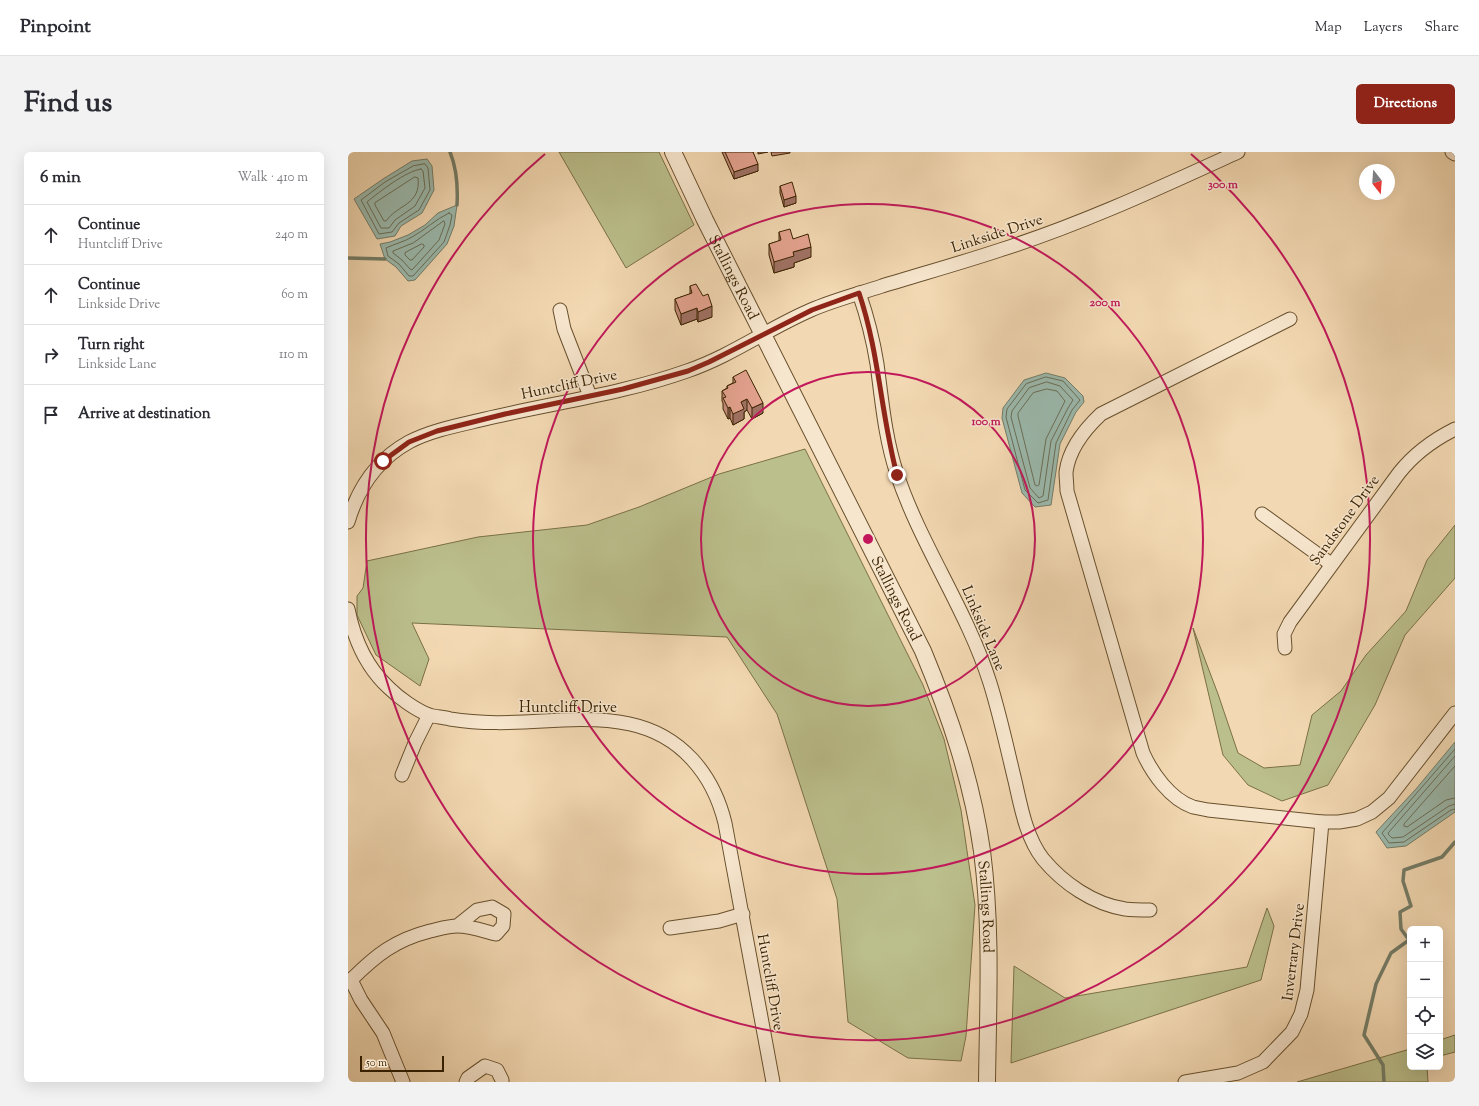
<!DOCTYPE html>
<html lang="en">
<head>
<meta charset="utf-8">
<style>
  body { margin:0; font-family:"Sorts Mill Goudy",serif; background:#f2f2f3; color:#2b2b33 }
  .controls { position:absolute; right:12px; bottom:12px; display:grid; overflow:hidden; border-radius:6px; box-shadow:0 4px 16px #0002 }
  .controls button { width:36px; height:36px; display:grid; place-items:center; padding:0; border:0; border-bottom:1px solid #e1e1e2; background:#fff; color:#2b2b33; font:20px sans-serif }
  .compass { position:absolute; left:1011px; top:12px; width:36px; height:36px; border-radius:50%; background:#fff; box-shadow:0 4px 16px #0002; rotate:163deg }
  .scale { position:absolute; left:12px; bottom:10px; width:84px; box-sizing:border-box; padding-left:4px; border:2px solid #3a2200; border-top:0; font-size:11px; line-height:14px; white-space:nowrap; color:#3a2200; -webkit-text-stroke:3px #f7e6ce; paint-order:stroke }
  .stop { position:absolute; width:12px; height:12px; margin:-9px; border:3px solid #8f2418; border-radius:50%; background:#fff }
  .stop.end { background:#8f2418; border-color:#fff; box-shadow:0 1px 4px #0008 }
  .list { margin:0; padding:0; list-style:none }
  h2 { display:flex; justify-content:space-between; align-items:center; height:52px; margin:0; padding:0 16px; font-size:17px }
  h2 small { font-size:13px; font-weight:400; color:#7c7c81 }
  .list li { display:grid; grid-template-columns:26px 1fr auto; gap:12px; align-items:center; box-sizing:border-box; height:60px; padding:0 16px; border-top:1px solid #e1e1e2 }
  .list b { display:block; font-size:15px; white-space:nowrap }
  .list p { margin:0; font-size:13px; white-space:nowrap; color:#7c7c81 }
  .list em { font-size:13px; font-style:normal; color:#7c7c81 }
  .icon { flex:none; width:22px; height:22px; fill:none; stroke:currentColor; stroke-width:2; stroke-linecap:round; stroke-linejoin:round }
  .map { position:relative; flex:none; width:1107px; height:930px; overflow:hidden; border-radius:6px }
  header { display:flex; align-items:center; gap:24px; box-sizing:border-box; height:56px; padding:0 20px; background:#fff; border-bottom:1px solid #e1e1e2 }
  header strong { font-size:19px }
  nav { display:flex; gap:22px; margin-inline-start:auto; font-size:14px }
  .intro { display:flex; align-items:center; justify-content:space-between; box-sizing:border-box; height:96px; padding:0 24px }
  h1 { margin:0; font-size:28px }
  .button { padding:10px 18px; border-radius:6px; background:#8f2418; color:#fff; font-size:14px; font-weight:700 }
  main { display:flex; gap:24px; padding:0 24px }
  aside { flex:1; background:#fff; border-radius:6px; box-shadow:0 4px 16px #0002 }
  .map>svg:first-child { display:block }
  .green { fill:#bbbf8c; stroke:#7a7046 }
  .water { fill:#9bbaae; stroke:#747d68 }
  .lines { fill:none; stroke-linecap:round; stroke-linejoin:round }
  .shore { stroke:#6a6e57; stroke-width:1 }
  .stream { stroke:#747d68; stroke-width:3.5 }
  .minor-casing { stroke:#68502d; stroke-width:15 }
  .tertiary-casing { stroke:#68502d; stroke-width:18 }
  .minor { stroke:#f7e6ce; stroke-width:13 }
  .tertiary { stroke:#f7e6ce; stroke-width:16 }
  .wall { fill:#c58c7c; stroke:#3a2200 }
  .shaded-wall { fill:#a07265; stroke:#3a2200 }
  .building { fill:#e5a390; stroke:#3a2200 }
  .route { stroke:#8f2418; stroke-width:5 }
  .ring { fill:none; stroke:#c2185b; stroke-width:2 }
  .labels { text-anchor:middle; stroke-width:3; stroke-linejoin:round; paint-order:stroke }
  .street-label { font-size:15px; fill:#3a2200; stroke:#f7e6ce }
  .centre { fill:#c2185b; stroke:#f7e6ce; stroke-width:2 }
  .ring-label { font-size:12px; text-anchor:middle; font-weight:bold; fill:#c2185b; stroke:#f7e6ce; stroke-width:3; stroke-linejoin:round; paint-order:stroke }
</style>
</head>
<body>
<header>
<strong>Pinpoint</strong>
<nav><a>Map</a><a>Layers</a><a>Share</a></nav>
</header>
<div class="intro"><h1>Find us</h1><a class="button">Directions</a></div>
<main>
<aside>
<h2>6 min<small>Walk · 410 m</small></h2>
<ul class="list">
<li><svg class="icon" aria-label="ahead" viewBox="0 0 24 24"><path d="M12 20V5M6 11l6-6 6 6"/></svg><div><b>Continue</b><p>Huntcliff Drive</p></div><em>240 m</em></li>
<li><svg class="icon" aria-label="ahead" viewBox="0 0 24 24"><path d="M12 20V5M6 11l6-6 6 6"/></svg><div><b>Continue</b><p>Linkside Drive</p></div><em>60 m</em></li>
<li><svg class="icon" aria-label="right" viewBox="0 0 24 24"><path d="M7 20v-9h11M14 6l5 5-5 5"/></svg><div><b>Turn right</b><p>Linkside Lane</p></div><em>110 m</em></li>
<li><svg class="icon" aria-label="arrive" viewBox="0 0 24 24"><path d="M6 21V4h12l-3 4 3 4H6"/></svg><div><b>Arrive at destination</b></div></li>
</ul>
</aside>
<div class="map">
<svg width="1107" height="930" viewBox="0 0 1107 930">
  <rect width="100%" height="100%" fill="#f3d9b3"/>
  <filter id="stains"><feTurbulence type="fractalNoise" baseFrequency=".005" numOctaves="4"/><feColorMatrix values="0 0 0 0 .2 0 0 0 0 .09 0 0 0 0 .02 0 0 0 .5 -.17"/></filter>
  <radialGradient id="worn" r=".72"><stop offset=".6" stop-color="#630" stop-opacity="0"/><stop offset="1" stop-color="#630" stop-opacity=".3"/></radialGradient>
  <g class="green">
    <polygon points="211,0 311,0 346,73 278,116"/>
    <polygon points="457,297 575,533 596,587 613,658 627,753 618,884 613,909 560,906 500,870 489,747 429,562 379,485 64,471 81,507 72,534 28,503 9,463 9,444 15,436 19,409 130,385 239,373 291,355 371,322"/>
    <polygon points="1107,373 1107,426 1057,483 1027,553 980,633 934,649 900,633 875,603 845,476 870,542 890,601 916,616 952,613 964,563 993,539 1018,503 1058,459 1079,408"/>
    <polygon points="919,756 926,774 913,828 663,911 666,814 717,846 899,815"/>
    <polygon points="1107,883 1107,900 1092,904 1092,888"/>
    <polygon points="1062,897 1062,915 1079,915 1080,930 949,930"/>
  </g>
  <g class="water">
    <polygon points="79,7 84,14 86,38 74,61 53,74 47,84 29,87 6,47 35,27 64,9"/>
    <polygon points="109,53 106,74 99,92 67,128 60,129 48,115 37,107 32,92 42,90 60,83 77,73 90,61"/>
    <polygon points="698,221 717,226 735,244 736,250 728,260 712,292 703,353 687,355 674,341 654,266 655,256 676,228"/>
    <polygon points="1107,590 1107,660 1058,694 1039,696 1028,680 1068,637"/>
  </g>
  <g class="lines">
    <g class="shore">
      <polygon points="77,12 80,16 82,38 71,58 51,71 44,80 31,82 13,48 37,30 65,14"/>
      <path d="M73 17 75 19 77 36 67 54 47 68 41 76H33L19 50C31 40 58 19 73 17Z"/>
      <path d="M67 25 70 26C73 53 50 52 38 69H36L27 53V51Z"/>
      <path d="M101 61 104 63 102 73 96 90 65 124H61L51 112 40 104 38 96C46 92 56 90 64 85 77 78 88 67 101 61Z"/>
      <polygon points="96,69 97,72 91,88 64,118 62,117 54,108 45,101 45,99 65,91"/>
      <polygon points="74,92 76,93 76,95 64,108 62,108 57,103 57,101"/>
      <polygon points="698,225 715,229 732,248 724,258 708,291 700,348 690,351 677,338 658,265 659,257 678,232"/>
      <polygon points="699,230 712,234 725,248 720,256 703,289 695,344 691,346 682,336 663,265 664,259 681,236"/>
      <polygon points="699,237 709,239 717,249 698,287 691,333 689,334 687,333 670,264 670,261 685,241"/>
      <polyline points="1107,597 1034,681 1041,691 1056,690 1103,658 1107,657"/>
      <polyline points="1107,604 1041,680 1040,682 1044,686 1055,685 1101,654 1107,652"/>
      <polyline points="1107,614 1056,672 1056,674 1059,675 1098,648 1107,646"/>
    </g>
    <g class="stream">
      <path d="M102 0C109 17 110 35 109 53"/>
      <polyline points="0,106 37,107"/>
      <polyline points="1036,930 1035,913 1016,883 1028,832 1043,801 1061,788 1053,777 1052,760 1063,754 1055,729 1056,718 1094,705 1107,690"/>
    </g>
    <defs>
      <g id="minor">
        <polyline points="1104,0 1107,2"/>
        <path d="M511 141C519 164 525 187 529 212 534 249 537 286 549 322 573 394 619 458 642 531 652 563 659 596 667 629 673 655 678 685 695 707 715 731 745 752 777 757 785 758 794 758 802 758"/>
        <polyline points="212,158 216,177 242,244"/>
        <path d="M942 167 753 262C737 277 721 297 718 320 718 326 719 333 719 339L795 601C804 621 822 647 845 655 850 656 855 657 860 658L974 670H991L1009 667 1024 660 1041 646 1107 561"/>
        <polyline points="914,362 983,412"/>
        <path d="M0 370C10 336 30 307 61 290 84 278 112 273 137 267 204 251 274 242 339 219 383 204 421 176 463 158 486 148 510 142 534 134 573 122 613 111 652 98 734 72 811 36 890 0"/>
        <path d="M0 457C6 487 18 515 41 536 51 546 68 558 81 563 87 565 95 565 102 567 133 572 163 571 195 569 221 567 257 566 282 572 333 583 365 622 377 671L425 930"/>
        <path d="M937 496 936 482 942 470 1051 321C1066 302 1085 288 1107 277"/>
        <polyline points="54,623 67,591 81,563"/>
        <polyline points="322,776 371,769 395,762"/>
        <polyline points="0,828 3,828 13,848 35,881 55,930"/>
        <path d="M3 828C28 803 47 788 82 779 91 777 101 774 109 774 122 774 136 779 148 782L155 774 156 762 144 755 129 758 109 774"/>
        <polyline points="118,930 120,926 137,914 149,918 154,928 154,930"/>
        <polyline points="837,930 890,921 915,910 944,880 953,862 959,838 974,670"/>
      </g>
      <g id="tertiary">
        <path id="s1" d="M325 0 357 68 575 499C602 564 624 629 634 699 644 776 640 853 639 930"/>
      </g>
    </defs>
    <use href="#minor" class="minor-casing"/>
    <use href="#tertiary" class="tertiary-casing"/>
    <use href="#minor" class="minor"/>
    <use href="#tertiary" class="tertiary"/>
  </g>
  <g class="wall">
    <polygon points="374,0 405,0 410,19 386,27"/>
    <polygon points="410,0 420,0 410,2"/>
    <polygon points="423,0 442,0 442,1 424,4"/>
    <polygon points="432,34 448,51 436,55 432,41"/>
    <polygon points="431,80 445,87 463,105 446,111 446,115 426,121 421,103 421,92 431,89"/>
    <polygon points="342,134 364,165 350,170 349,167 333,173 327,158 327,147 342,142"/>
    <polygon points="385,225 415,261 404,267 399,258 396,260 396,267 385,273 382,266 380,267 375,257 375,251 374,249 374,239 379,236 379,234 385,231"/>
  </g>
  <g class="shaded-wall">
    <polygon points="410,12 410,19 386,27 386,20"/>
    <polygon points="448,44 448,51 436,55 436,48"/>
    <polygon points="463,95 463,105 446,111 446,115 426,121 426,110 445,100"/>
    <polygon points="364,154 364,165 350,170 350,160"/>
    <polygon points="349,156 349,167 333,173 333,162"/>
    <polygon points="399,247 399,258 396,260 396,267 385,273 385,262 393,250"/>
    <polygon points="415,251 415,261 404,267 404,256"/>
    <polygon points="382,255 382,266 380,267 380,256"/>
  </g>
  <g class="building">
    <polygon points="377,0 405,0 410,12 386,20"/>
    <polygon points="444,30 448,44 436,48 432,34"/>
    <polygon points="442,77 445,87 460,82 463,95 445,100 446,104 426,110 421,92 433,88 431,80"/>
    <polygon points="348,132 355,144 360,142 364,154 350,160 349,156 333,162 327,147 344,141 342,134"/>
    <polygon points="398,218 415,251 404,256 399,247 393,250 396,257 385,262 382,255 380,256 375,246 378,245 374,239 380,236 379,234 388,230 385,225"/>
  </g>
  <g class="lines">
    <path class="route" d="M35 309 61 290 89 279 157 262 275 237 340 219 361 210 464 158 511 141C531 200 533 263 549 323"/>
  </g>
  <g class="ring">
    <circle cx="520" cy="387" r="167"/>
    <circle cx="520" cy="387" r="335"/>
    <path d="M843 2A502 502 0 1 1 197 2"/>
  </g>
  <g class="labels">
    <g class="street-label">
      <text transform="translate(649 81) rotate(-18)" y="5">Linkside Drive</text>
      <text dy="5" stroke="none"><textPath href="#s1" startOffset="139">Stallings Road</textPath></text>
      <text transform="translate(221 232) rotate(-12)" y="5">Huntcliff Drive</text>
      <text transform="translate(996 368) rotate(-54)" y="5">Sandstone Drive</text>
      <text dy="5" stroke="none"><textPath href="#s1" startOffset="499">Stallings Road</textPath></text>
      <text transform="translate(636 476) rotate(67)" y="5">Linkside Lane</text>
      <text x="220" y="560">Huntcliff Drive</text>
      <text dy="5" stroke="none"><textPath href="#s1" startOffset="823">Stallings Road</textPath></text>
      <text transform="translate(945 800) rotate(-83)" y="5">Inverrary Drive</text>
      <text transform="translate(423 830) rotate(80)" y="5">Huntcliff Drive</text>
    </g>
  </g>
  <circle cx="520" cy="387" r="6" class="centre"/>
  <g class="ring-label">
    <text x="875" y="36">300 m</text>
    <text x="757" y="154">200 m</text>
    <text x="638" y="273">100 m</text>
  </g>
  <rect width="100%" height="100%" filter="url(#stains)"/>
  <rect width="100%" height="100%" fill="url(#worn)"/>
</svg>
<div class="controls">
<button>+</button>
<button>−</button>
<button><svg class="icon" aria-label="locate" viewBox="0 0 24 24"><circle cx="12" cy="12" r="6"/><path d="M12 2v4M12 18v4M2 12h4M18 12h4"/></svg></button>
<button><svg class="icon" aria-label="layers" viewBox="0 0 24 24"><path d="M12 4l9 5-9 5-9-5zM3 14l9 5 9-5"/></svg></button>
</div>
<svg class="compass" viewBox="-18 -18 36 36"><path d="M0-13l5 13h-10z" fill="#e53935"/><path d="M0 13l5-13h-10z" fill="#7c7c81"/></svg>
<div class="scale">50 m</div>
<div class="stop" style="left:35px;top:309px"></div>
<div class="stop end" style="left:549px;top:323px"></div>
</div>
</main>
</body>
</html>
